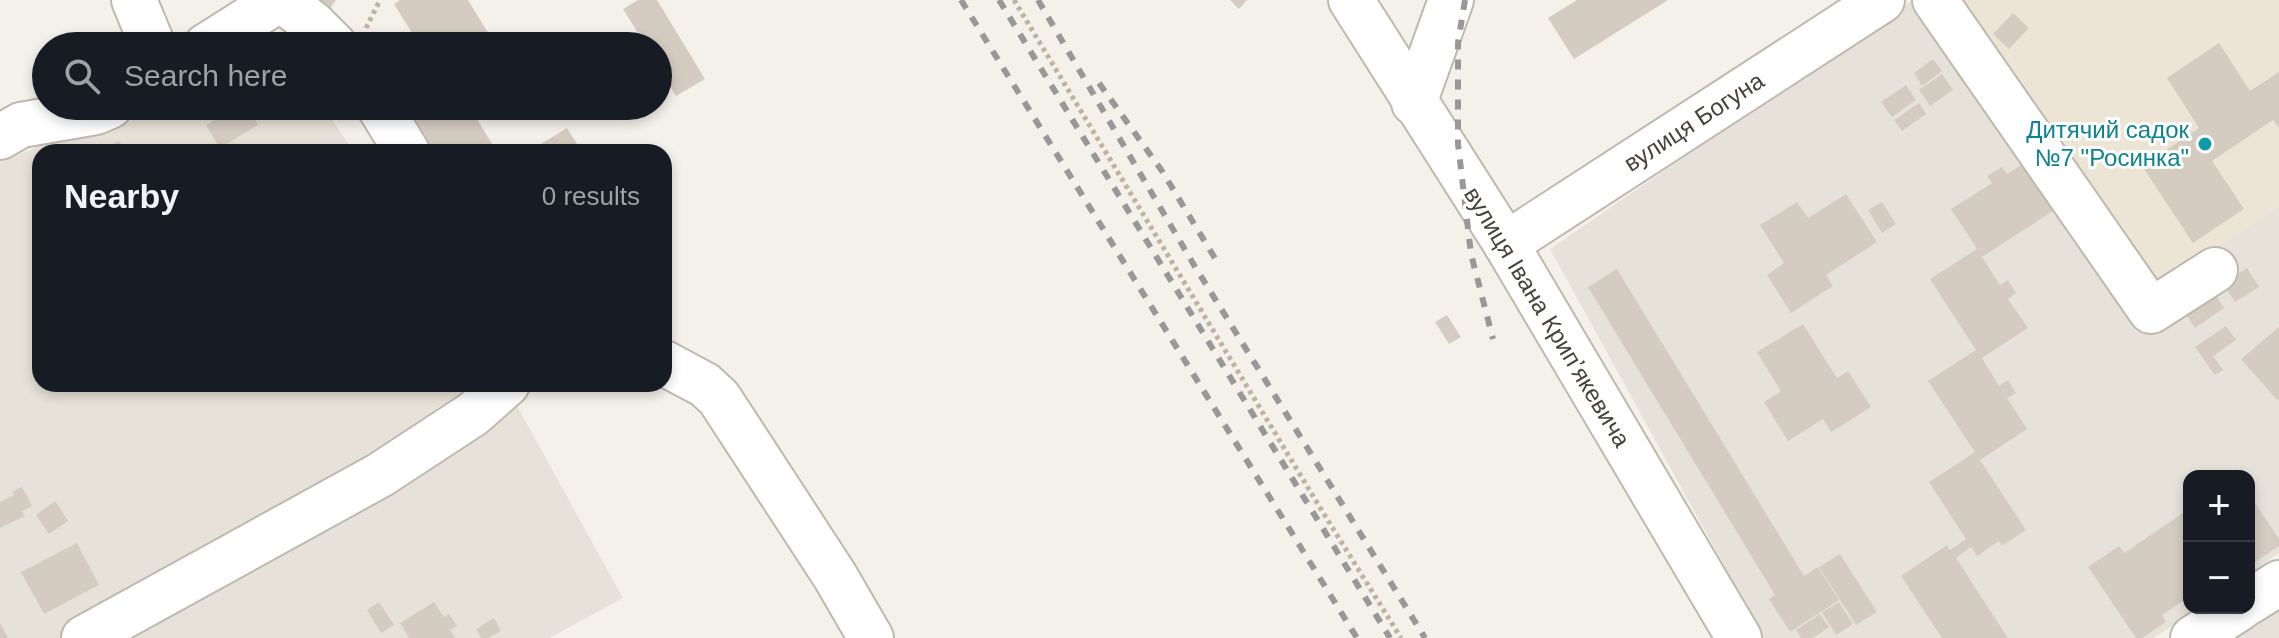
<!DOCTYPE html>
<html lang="en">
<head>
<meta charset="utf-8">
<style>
  body { margin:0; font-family:Helvetica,sans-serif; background:#20242c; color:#f1f3f6 }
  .controls { position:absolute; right:24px; bottom:24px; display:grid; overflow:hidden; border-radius:16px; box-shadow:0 4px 12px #0003 }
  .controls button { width:72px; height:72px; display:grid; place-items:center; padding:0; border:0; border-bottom:2px solid #363941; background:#171b24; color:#f1f3f6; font:40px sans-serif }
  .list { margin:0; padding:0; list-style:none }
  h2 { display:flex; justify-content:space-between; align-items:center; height:104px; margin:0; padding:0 32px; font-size:34px }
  h2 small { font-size:26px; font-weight:400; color:#9ea1a6 }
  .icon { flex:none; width:44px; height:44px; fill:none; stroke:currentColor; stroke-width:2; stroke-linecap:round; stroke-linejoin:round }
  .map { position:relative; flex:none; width:2279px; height:638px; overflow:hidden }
  .search { position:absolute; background:#171b24; box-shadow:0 4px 12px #0003; left:32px; top:32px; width:640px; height:88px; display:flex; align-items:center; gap:20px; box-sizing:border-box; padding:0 28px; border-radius:44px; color:#9ea1a6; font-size:30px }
  .panel { position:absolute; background:#171b24; box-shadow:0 4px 12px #0003; left:32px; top:144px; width:640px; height:248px; border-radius:24px }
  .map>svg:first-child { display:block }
  .residential { fill:#e7e2d9 }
  .education { fill:#ece5d5 }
  .building { fill:#d5ccc1 }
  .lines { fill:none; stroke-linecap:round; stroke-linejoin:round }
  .minor-casing { stroke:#bfb8ad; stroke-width:48 }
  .path { stroke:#bfb3a0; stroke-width:5; stroke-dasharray:4 4; stroke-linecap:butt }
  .minor { stroke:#fff; stroke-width:44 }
  .rail { stroke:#989898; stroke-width:6; stroke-dasharray:10 10; stroke-linecap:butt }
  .culture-dot { fill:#0f9aa8; stroke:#fff; stroke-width:3 }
  .labels { text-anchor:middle; stroke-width:6; stroke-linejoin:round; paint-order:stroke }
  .street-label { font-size:24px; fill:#474139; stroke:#fff }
  .culture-label { font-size:24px; fill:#0d838f; stroke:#fff; text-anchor:end }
</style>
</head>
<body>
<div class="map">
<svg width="2279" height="638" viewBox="0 0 2279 638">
  <rect width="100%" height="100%" fill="#f4f1ea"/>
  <g class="residential">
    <polygon points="1913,0 1956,0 2155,289 2279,207 2279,553 2249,574 2249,476 2189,476 2189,608 2198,608 2154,638 1764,638 1550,249"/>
    <polygon points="141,106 323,106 354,152 40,152 40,384 505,384 623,598 549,638 0,638 0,162"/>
    <polygon points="2279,593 2279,638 2209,638"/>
  </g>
  <polygon class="education" points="1956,0 2279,0 2279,207 2156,289"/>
  <g class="building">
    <polygon points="314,0 336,0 328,11"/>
    <polygon points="400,0 468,0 496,46 420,46 394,4"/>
    <polygon points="638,0 657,0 705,79 676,96 658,66 658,46 646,46 623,9"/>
    <polygon points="1230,0 1247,0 1239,9"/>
    <polygon points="1577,0 1668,0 1574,59 1548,18"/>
    <polygon points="2013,13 2029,28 2009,49 1993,34"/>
    <polygon points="2219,43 2250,91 2279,72 2279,128 2273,120 2212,161 2244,209 2193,243 2142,166 2199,128 2167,78"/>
    <polygon points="1933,59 1942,71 1922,86 1914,73"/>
    <polygon points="1942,74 1953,90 1930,106 1919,90"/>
    <polygon points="1906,85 1916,100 1892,117 1881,102"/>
    <polygon points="1919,103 1926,114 1902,131 1894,120"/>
    <polygon points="238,106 247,106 258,125 220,148 206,125"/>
    <polygon points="261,106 292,106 271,120"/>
    <polygon points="402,106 469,106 497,152 419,152"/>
    <polygon points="567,128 582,152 528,152"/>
    <polygon points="119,141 126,152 99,152"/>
    <polygon points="2026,162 2056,209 1982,257 2000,285 2008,280 2016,293 2008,299 2028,328 1982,358 1999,386 2008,380 2016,393 2007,398 2027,429 1980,460 2026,530 2002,546 1999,541 1977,556 1971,547 1956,558 2008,638 1942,638 1901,576 1947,545 1950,550 1966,539 1929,482 1975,452 1928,381 1976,350 1930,279 1977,249 1951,209 1992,183 1987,176 2002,167 2007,174"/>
    <polygon points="1846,194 1877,242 1826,275 1833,286 1791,313 1767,275 1784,263 1760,225 1797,202 1808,218"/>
    <polygon points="1882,202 1896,224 1882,233 1868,210"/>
    <polygon points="2247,268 2259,287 2235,302 2223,284"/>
    <polygon points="1617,269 1804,576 1818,567 1839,600 1790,632 1769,599 1775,595 1588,287"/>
    <polygon points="2213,291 2224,308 2195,328 2184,311"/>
    <polygon points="1447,315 1461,337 1449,344 1435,322"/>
    <polygon points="1803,324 1837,378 1848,371 1871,407 1831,432 1823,419 1788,441 1764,402 1781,391 1757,352"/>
    <polygon points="2226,326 2236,340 2213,356 2223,370 2215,375 2195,347"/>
    <polygon points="2279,327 2279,399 2277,400 2241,359"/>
    <polygon points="22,487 32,506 22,511 25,516 0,528 0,502 14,495 12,492"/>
    <polygon points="2249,494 2279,539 2279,546 2249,566"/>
    <polygon points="55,501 68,521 49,534 36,515"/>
    <polygon points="2189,509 2189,597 2162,615 2166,622 2142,638 2136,638 2088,567 2119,546 2124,553"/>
    <polygon points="77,543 99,585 44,614 21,572"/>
    <polygon points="1840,554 1877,612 1856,625 1819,567"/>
    <polygon points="379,602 394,625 381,633 367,610"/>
    <polygon points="434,602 444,617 449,614 457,626 450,630 455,638 409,638 400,623"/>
    <polygon points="1839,602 1853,624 1836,635 1822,612"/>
    <polygon points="1820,614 1829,627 1813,638 1801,638 1796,630"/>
    <polygon points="494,618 501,631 488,638 481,638 476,629"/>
    <polygon points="0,623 8,638 0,638"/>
  </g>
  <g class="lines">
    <defs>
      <g id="minor">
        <polyline points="134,0 153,46"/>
        <polyline points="282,0 313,24 335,46"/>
        <polyline points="1351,0 1506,244 1739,638"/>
        <polyline points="1935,0 2151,311 2215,270"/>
        <polyline points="206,46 279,0"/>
        <polyline points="1414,103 1451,0"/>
        <polyline points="379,106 407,152"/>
        <polyline points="0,137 21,125 96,112 110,106"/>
        <polyline points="1506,244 1882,0"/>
        <polyline points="664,363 705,385 719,398 835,576 871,638"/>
        <polyline points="2249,602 2279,583"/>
        <polyline points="84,638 380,475 473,414 507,384"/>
        <polyline points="2193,638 2240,608"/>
      </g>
    </defs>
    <use href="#minor" class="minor-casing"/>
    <g class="path">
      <polyline points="1014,0 1319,506 1401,638"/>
      <polyline points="366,28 380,0"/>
    </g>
    <use href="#minor" class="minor"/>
    <g class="rail">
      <polyline points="961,0 1357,638"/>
      <polyline points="999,0 1390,638"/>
      <polyline points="1038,0 1194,265 1425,638"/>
      <polyline points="1465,0 1458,43 1458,144 1471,254 1493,339"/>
      <polyline points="1099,83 1162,171 1216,260"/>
    </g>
  </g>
  <circle class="culture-dot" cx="2205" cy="144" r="8"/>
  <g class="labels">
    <g class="street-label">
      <text transform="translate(1694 122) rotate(-33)" y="8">вулиця Богуна</text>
      <text transform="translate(1547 317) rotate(59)" y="8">вулиця Івана Крипʼякевича</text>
    </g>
    <g class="culture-label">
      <text x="2189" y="138">Дитячий садок<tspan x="2189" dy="28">№7 "Росинка"</tspan></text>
    </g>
  </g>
</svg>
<div class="controls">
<button>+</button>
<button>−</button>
</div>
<div class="search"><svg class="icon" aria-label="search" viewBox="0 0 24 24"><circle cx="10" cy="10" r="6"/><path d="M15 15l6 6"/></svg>Search here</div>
<section class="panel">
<h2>Nearby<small>0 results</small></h2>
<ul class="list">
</ul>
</section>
</div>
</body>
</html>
